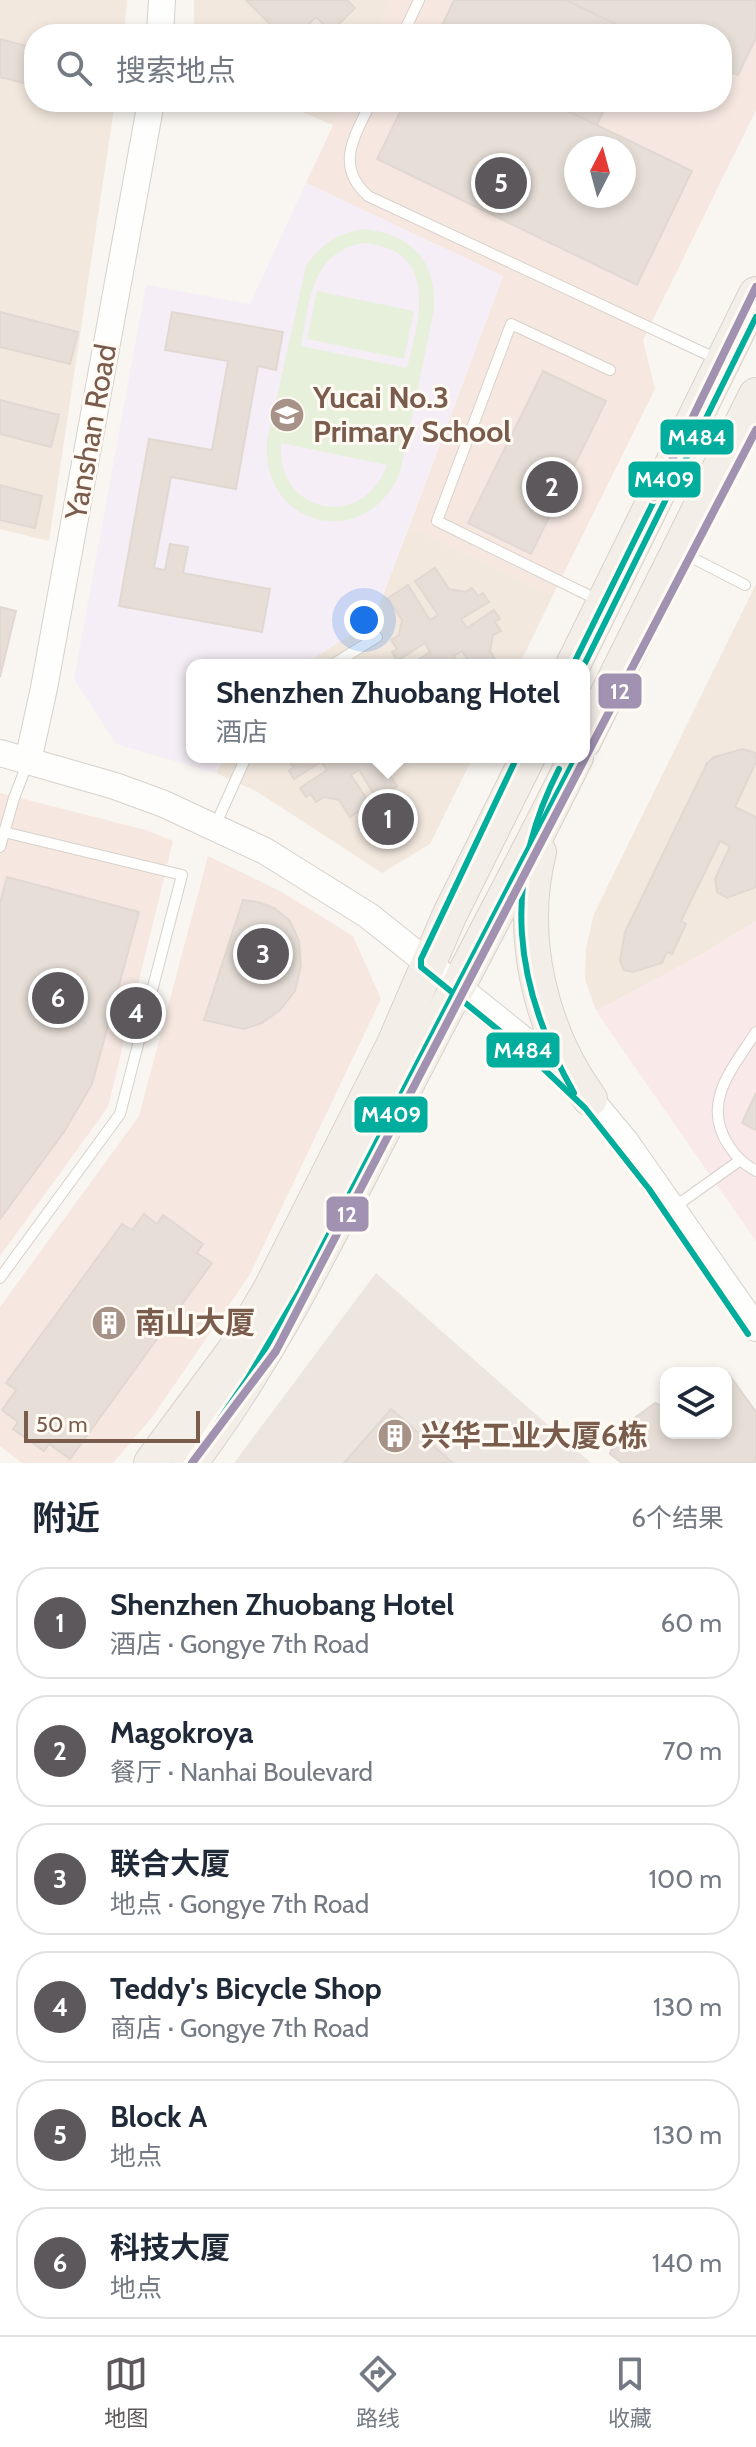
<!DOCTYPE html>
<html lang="zh">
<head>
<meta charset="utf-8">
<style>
  body { margin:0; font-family:Cabin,"Noto Sans SC",sans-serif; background:#f6f6f7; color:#1f2937 }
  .controls { position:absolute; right:24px; bottom:24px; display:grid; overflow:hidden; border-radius:16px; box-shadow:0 4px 12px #0003 }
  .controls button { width:72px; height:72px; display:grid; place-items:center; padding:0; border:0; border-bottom:2px solid #e0e1e3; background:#fff; color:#1f2937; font:40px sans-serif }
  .compass { position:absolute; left:564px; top:136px; width:72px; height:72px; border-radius:50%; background:#fff; box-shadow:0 4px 12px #0003; rotate:6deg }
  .scale { position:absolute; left:24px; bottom:20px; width:176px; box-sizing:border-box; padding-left:8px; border:4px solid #7a5c4d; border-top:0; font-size:22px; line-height:28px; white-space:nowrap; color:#7a5c4d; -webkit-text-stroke:6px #fffaf3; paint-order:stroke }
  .you { position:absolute; left:364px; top:620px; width:28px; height:28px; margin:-20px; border:6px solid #fff; border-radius:50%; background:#1a73e8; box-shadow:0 0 0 12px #1a73e833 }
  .badge { display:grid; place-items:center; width:52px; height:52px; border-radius:50%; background:#5c585b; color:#fff; font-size:26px; font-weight:700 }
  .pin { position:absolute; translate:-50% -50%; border:4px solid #fff; box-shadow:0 2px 8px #0006 }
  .popup { position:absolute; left:186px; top:659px; width:404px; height:104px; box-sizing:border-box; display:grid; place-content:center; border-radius:16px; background:#fff; filter:drop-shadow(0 2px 6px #0005); font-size:26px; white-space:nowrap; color:#747a83 }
  .popup b { font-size:30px; color:#1f2937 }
  .popup::after { content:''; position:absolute; left:50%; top:100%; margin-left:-16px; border:16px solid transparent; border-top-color:#fff }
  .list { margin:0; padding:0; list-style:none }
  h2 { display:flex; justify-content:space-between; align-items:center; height:104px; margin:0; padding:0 32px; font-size:34px }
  h2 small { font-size:26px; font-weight:400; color:#747a83 }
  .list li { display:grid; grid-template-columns:52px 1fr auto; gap:24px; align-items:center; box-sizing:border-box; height:112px; margin:0 16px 16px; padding:0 16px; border:2px solid #e0e1e3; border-radius:32px }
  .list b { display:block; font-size:30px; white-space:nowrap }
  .list p { margin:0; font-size:26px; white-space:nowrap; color:#747a83 }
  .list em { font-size:26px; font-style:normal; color:#747a83 }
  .icon { flex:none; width:44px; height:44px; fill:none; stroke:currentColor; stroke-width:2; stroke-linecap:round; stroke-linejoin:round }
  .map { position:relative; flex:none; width:756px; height:1463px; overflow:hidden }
  .search { position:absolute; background:#fff; box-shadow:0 4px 12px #0003; left:24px; right:24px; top:24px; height:88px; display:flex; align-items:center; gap:20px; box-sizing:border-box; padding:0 28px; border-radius:32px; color:#747a83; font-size:30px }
  .sheet { height:872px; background:#fff }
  nav { display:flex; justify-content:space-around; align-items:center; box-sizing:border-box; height:112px; border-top:2px solid #e0e1e3; background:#fff; font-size:22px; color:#747a83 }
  nav a { display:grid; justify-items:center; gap:4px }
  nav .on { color:#5c585b }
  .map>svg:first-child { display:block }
  .residential { fill:#f2e8de }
  .commercial { fill:#f6e8e1; fill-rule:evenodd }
  .industrial { fill:#ede5e0 }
  .education { fill:#f6eef6 }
  .medical { fill:#fae9e9 }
  .green { fill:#e7f0db; fill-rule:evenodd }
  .building { fill:#e6ded7; stroke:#e2d8d2; stroke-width:2; fill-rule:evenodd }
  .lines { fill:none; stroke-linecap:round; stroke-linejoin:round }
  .service-casing { stroke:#d7d1cb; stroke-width:12 }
  .tertiary-casing { stroke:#d7d1cb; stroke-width:28 }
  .primary-casing { stroke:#dad1cc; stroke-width:36 }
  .service { stroke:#fefefd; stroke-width:10 }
  .tertiary { stroke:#fefefd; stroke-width:26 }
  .primary { stroke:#f3eee8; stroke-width:34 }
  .bus-1-casing { stroke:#fffaf3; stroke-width:12 }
  .bus-2-casing { stroke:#fffaf3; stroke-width:12 }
  .bus-1 { stroke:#01ad9c; stroke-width:6 }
  .bus-2 { stroke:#01ad9c; stroke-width:6 }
  .metro-1-casing { stroke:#fffaf3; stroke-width:14 }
  .metro-1 { stroke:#a192b2; stroke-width:8 }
  .labels { text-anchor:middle; stroke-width:6; stroke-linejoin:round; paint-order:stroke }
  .poi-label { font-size:30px; font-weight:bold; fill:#7a5c4d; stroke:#fffaf3; text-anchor:start }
  .street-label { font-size:30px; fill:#7a5c4d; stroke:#fffaf3 }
  .line-badge { stroke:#fffaf3; stroke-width:3 }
  .badge-label { font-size:22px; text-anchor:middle; font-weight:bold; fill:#fff }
</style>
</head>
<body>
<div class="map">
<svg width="756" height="1463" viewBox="0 0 756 1463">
  <rect width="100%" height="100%" fill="#f9f5f0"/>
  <g class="residential">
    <polygon points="0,0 127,0 124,34 34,34 34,102 115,102 49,541 0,529"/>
    <polygon points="194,0 392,0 376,34 194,34"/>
    <polygon points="278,102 344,102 333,125"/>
    <polygon points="409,527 553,595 519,665 302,665 373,621"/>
    <polygon points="756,584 756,921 699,956 596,1011 585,979 586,948 594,914"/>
    <polygon points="224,757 473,757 430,844 382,873 256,791 216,773"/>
  </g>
  <g class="commercial">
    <path d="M392 0H756V110L643 340 655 389 553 595 409 527 503 276 306 183 344 102H722V34H376ZM576 148H624V196H576Z"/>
    <polygon points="0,793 146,830 173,841 108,1107 0,1256"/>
    <polygon points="208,856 280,891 353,936 381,999 249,1276 153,1416 113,1463 22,1463 0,1446 0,1307 139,1116"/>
  </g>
  <polygon class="industrial" points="376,1273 591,1463 234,1463"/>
  <polygon class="education" points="306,183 503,276 373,621 302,665 192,665 192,757 224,757 216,773 116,744 74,679 146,285 250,304"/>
  <polygon class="medical" points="756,921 756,1241 596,1011 699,956"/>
  <g class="green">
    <path d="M363 229C411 233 437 261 434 310L401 469C371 553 260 530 267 441L306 266C321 244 336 234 363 229ZM363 243C439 249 420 317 407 368L301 346C310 301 310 253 363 243ZM281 443 387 465C363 532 275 514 281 443Z"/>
    <polygon points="317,291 414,311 404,359 307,339"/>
  </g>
  <g class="building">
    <polygon points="246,0 347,0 355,8 331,32 316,17 299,34 280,34"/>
    <polygon points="454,0 566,0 637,34 438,34"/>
    <polygon points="566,0 756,0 756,38 738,75 726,70 722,79 722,34 637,34"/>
    <polygon points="0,39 34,48 27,84 0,77"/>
    <path d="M405 102H549L692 171 637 285 377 159ZM576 148H624V196H576Z"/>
    <polygon points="549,102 608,102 597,125"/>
    <polygon points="0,312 78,332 70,364 0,347"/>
    <polygon points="172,312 283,332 276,370 258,366 236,489 171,477 154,568 165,570 170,544 188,547 183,573 270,589 262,632 119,606 149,439 212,450 228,361 165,350"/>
    <polygon points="543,371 606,401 531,554 468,523"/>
    <polygon points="0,400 59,415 51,447 0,434"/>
    <polygon points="0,485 42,496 35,528 0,520"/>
    <polygon points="435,568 449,589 465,592 472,588 478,596 483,593 489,602 461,619 467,628 494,610 500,619 495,622 501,631 493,635 490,651 499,665 471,665 462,651 454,656 460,665 410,665 430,652 425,643 397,661 392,652 397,649 391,640 399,635 402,620 388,598 408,585 430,620 438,615 415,581"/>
    <polygon points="0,607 16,611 0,677"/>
    <polygon points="743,749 755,753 756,762 735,807 756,817 756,887 727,898 717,892 715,879 730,846 720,841 681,921 686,924 672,954 667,952 662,963 633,972 624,970 620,961 625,932 707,763 714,757"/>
    <polygon points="291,757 389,757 386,769 397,786 377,799 359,770 351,775 370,804 350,817 339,800 324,797 316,802 311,794 306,797 300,788 327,770 321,762 294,779 289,771 293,767 288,759"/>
    <polygon points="7,877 139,912 92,1084 64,1132 0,1219 0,903"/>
    <polygon points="243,900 258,902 274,908 290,921 299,941 301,966 295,991 280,1010 262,1023 244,1029 204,1020"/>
    <polygon points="756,1093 756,1130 742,1123"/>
    <polygon points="144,1214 157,1224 163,1215 203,1244 197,1253 212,1263 70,1459 49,1444 44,1451 13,1429 18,1422 2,1410 16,1390 6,1383 122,1224 132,1230"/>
    <polygon points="728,1373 756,1412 756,1463 622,1463 610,1454 618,1430 655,1403 666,1407 666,1433 726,1433 726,1375"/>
    <polygon points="391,1409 453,1463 344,1463"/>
  </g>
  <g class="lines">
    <defs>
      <g id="service">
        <polyline points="403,34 419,0"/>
        <path d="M371 102C355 136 334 165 368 196L717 359"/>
        <polyline points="683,553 745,585"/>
        <polyline points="598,600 437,521 511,324 610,370"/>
        <polyline points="332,665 377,637"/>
        <polyline points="215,826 246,757"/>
        <polyline points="0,847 14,798 28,762"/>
        <path d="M756 1032C733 1068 700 1103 729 1146 737 1158 743 1163 756 1171"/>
        <polyline points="673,1208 739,1161"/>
        <polyline points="0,1278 120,1114 182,875 4,832"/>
      </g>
      <g id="tertiary">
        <polyline points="160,34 162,0"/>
        <polyline points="0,753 115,786 164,804 265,851 369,916 555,1065 590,1099 625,1141 756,1328"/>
        <polyline points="28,761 44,688 151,102"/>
      </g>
      <g id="primary">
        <polyline points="573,665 756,294"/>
        <polyline points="584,741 756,395"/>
        <path d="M539 852C518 936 540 1030 590 1099"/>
        <polyline points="151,1463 234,1351 270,1290 394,1044 450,914 528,757"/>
        <path d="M190 1463C273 1353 332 1229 395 1107 455 990 518 875 576 757"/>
      </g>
    </defs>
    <use href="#service" class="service-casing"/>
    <use href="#tertiary" class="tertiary-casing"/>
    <use href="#primary" class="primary-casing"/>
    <use href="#service" class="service"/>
    <use href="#tertiary" class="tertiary"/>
    <use href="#primary" class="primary"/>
    <defs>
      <g id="bus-1">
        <polyline points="573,665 756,294"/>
        <polyline points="190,1463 248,1378 300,1290 576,757"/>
      </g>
      <g id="bus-2">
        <polyline points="584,665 756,317"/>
        <polyline points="517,757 421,959 421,967 528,1054 585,1108 649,1189 748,1334"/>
        <path d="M559 769C501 882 513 985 574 1093"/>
      </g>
    </defs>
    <use href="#bus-1" class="bus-1-casing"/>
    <use href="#bus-2" class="bus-2-casing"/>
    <use href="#bus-1" class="bus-1"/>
    <use href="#bus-2" class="bus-2"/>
    <defs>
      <g id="metro-1">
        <polyline points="654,497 756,287"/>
        <polyline points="192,1463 276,1351 756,430"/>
      </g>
    </defs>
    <use href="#metro-1" class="metro-1-casing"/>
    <use href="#metro-1" class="metro-1"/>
  </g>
  <defs>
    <symbol id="school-disc" viewBox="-11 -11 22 22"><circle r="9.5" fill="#a69286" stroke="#fffaf3"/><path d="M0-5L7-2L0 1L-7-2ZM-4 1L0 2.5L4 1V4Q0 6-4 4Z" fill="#fff"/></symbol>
    <symbol id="building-disc" viewBox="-11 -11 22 22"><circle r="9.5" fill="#a69286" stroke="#fffaf3"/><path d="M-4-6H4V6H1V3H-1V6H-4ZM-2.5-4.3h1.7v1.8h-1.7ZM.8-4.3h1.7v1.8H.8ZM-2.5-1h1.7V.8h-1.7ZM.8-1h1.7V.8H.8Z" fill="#fff"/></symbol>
  </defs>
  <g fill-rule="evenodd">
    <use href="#school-disc" x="267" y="395" width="40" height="40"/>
    <use href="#building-disc" x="89" y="1303" width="40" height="40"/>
    <use href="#building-disc" x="375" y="1416" width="40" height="40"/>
  </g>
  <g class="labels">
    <g class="poi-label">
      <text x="313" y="408">Yucai No.3<tspan x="313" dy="34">Primary School</tspan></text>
      <text x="135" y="1333">南山大厦</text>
      <text x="421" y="1446">兴华工业大厦6栋</text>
    </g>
    <g class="street-label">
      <text transform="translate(91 432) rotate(-80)" y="10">Yanshan Road</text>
    </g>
  </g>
  <g class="line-badge">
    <rect x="659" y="418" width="76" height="38" rx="8" fill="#01ad9c"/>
    <rect x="627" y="460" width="75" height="39" rx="8" fill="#01ad9c"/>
    <rect x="597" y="672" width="46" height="38" rx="8" fill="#a192b2"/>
    <rect x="485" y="1031" width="76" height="38" rx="8" fill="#01ad9c"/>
    <rect x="353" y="1095" width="76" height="39" rx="8" fill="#01ad9c"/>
    <rect x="325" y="1195" width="45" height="38" rx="8" fill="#a192b2"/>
  </g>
  <g class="badge-label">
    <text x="697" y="445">M484</text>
    <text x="664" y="487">M409</text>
    <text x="620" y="699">12</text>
    <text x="523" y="1058">M484</text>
    <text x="391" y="1122">M409</text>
    <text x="347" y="1222">12</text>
  </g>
</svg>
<div class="controls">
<button><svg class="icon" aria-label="layers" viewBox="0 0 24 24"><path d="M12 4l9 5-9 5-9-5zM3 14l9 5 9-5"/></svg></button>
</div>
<svg class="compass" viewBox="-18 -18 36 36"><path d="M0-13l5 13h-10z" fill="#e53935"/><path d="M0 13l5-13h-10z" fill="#747a83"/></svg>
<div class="scale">50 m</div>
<div class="you"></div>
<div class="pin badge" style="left:388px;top:819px">1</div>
<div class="popup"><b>Shenzhen Zhuobang Hotel</b>酒店</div>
<div class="pin badge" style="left:552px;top:487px">2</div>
<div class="pin badge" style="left:263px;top:954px">3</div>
<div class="pin badge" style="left:136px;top:1013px">4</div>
<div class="pin badge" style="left:501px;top:183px">5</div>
<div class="pin badge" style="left:58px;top:998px">6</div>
<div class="search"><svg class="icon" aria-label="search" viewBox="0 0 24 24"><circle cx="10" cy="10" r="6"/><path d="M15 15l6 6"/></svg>搜索地点</div>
</div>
<section class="sheet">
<h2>附近<small>6个结果</small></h2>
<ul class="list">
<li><span class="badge">1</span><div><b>Shenzhen Zhuobang Hotel</b><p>酒店 · Gongye 7th Road</p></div><em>60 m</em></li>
<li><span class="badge">2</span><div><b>Magokroya</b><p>餐厅 · Nanhai Boulevard</p></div><em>70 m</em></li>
<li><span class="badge">3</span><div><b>联合大厦</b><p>地点 · Gongye 7th Road</p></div><em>100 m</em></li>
<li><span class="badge">4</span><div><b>Teddy's Bicycle Shop</b><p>商店 · Gongye 7th Road</p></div><em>130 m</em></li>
<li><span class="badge">5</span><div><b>Block A</b><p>地点</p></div><em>130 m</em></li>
<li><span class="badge">6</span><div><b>科技大厦</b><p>地点</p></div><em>140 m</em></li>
</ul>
</section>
<nav>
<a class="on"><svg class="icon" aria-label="map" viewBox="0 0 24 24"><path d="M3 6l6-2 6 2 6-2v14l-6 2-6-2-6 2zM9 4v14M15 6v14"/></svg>地图</a>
<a><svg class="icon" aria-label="directions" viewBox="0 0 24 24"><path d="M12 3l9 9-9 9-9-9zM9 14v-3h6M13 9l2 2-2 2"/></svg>路线</a>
<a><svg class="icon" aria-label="saved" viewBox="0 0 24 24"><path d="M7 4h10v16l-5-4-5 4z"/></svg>收藏</a>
</nav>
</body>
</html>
